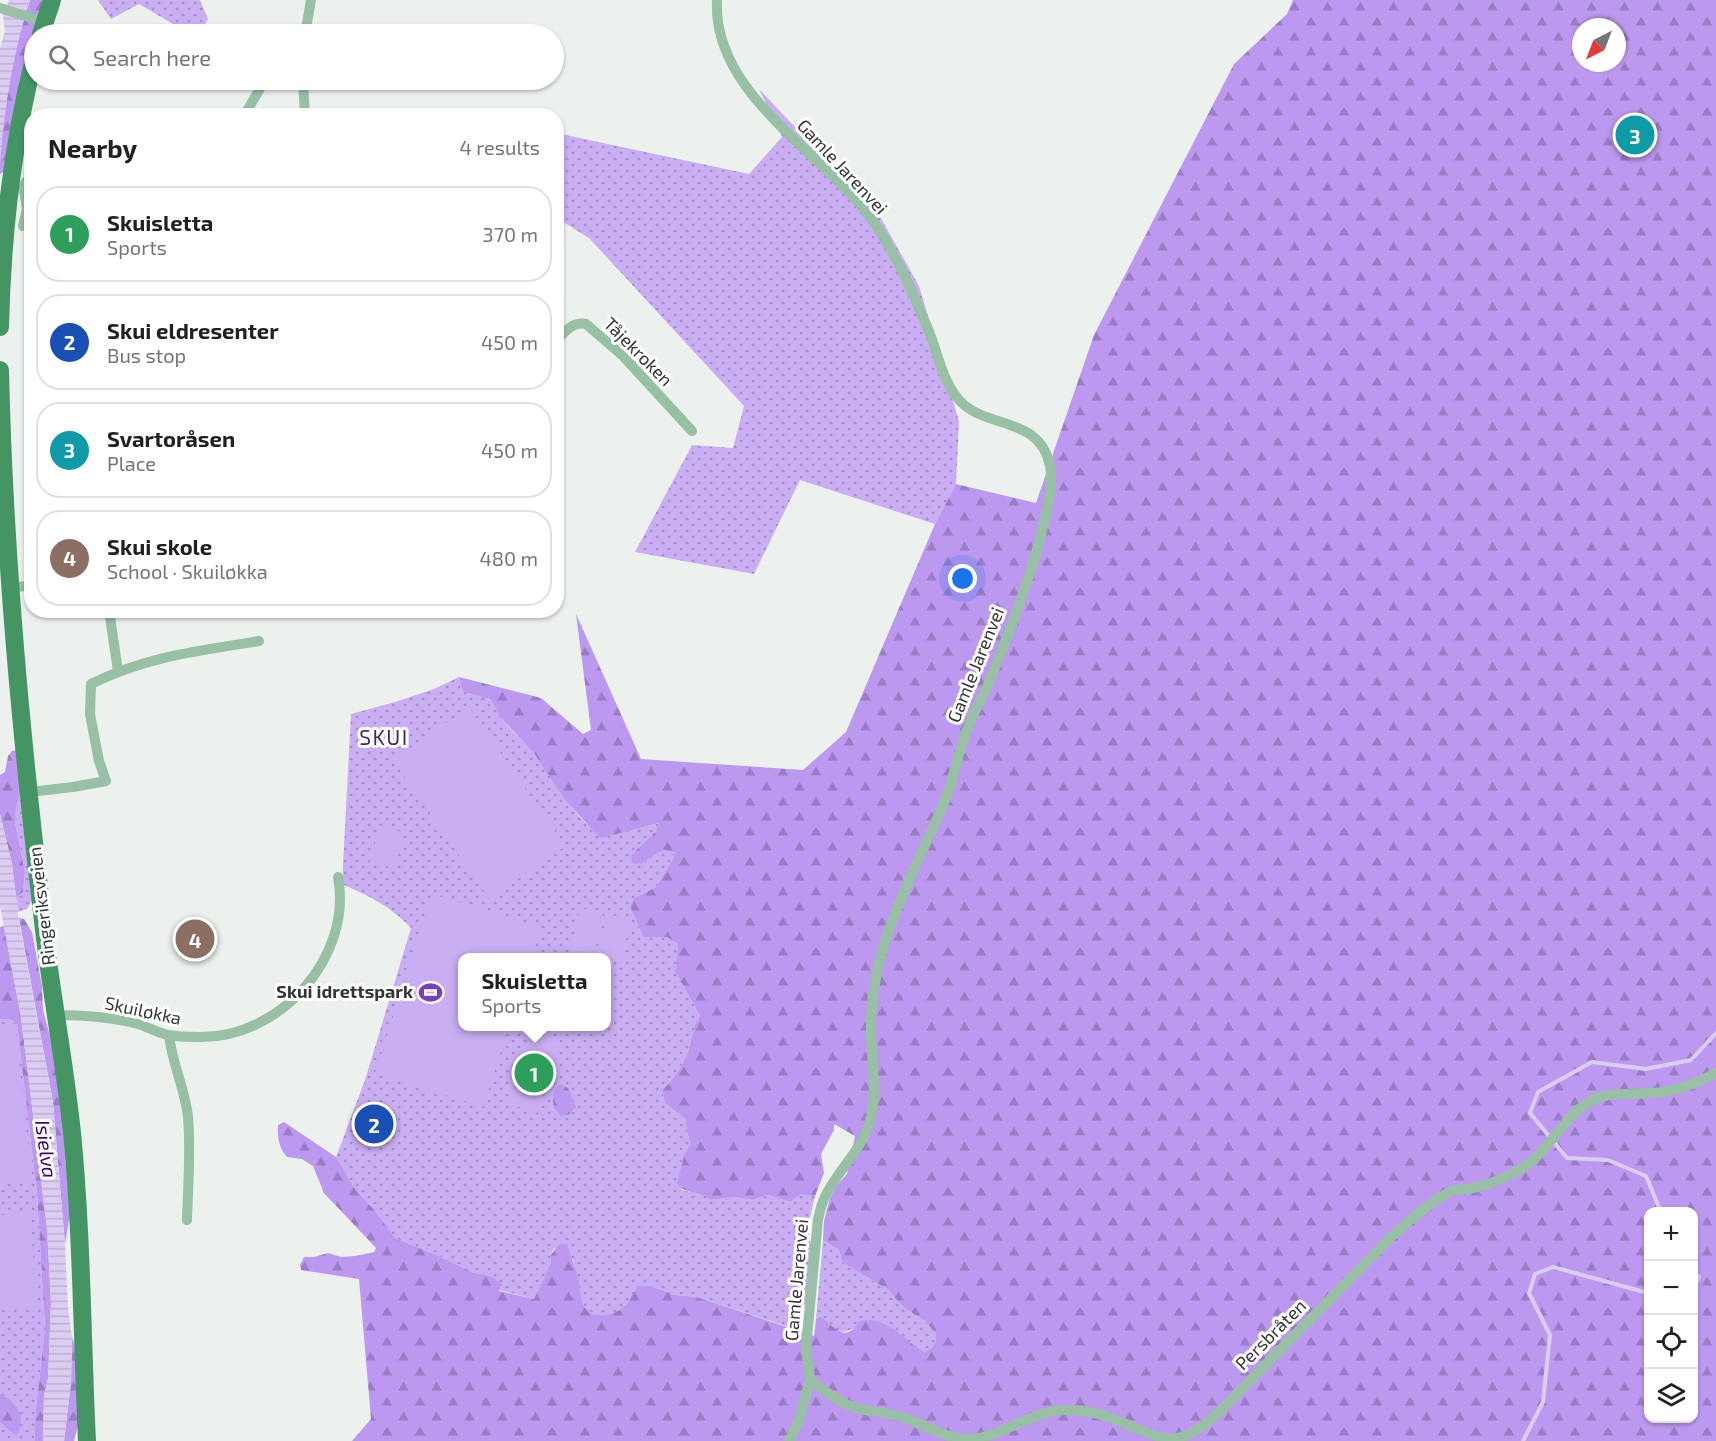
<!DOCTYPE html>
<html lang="en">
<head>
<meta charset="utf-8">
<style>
  body { margin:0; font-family:"Exo 2",sans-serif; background:#f6f6f6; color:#202124 }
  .controls { position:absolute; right:18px; bottom:18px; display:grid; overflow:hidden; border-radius:12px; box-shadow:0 2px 4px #0004 }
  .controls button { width:54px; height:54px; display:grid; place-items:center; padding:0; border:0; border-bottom:2px solid #e0e0e0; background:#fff; color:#202124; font:30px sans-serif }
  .compass { position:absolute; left:1572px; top:18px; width:54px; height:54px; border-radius:50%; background:#fff; box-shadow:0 2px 4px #0004; rotate:222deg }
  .you { position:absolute; left:963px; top:579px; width:21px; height:21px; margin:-15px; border:4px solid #fff; border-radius:50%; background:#1a73e8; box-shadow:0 0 0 9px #1a73e833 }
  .badge { display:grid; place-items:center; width:39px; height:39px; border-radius:50%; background:#7c3aed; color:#fff; font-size:20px; font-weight:700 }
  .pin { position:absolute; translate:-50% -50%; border:3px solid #fff; box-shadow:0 2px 6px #0006 }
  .popup { position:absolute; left:458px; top:953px; width:153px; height:78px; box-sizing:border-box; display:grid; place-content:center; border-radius:12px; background:#fff; filter:drop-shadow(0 2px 4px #0005); font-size:20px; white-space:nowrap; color:#757577 }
  .popup b { font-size:22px; color:#202124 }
  .popup::after { content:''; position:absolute; left:50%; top:100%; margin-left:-12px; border:12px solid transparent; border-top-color:#fff }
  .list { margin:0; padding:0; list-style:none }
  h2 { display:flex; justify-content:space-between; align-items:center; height:78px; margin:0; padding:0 24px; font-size:26px }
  h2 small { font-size:20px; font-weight:400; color:#757577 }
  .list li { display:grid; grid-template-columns:39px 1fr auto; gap:18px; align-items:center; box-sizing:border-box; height:96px; margin:0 12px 12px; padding:0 12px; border:2px solid #e0e0e0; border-radius:24px }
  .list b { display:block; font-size:22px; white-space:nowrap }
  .list p { margin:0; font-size:20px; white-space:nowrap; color:#757577 }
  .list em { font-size:20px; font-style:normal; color:#757577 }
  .icon { flex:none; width:33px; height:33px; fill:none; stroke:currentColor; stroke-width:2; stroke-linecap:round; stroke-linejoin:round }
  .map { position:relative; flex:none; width:1716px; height:1441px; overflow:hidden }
  .search { position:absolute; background:#fff; box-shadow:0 2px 4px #0004; left:24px; top:24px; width:540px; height:66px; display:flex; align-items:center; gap:15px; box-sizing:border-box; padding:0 21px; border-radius:33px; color:#757577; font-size:22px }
  .panel { position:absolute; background:#fff; box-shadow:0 2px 4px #0004; left:24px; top:108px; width:540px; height:510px; border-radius:24px }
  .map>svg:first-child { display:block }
  .green { fill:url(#green-dots); fill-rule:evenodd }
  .forest { fill:url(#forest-firs); fill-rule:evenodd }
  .pitch { fill:#caaef3 }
  .water { fill:url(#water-rules) }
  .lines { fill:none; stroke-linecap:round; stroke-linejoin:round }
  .stream { stroke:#dbcdf2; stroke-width:4 }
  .street { stroke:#98c0a4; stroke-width:10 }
  .primary { stroke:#459564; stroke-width:18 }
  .labels { text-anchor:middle; stroke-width:6; stroke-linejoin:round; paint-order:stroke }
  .street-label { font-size:18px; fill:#343635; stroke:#fff }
  .poi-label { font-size:18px; font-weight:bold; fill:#343635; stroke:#fff; text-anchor:end }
  .water-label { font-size:20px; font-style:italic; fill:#40016e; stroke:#fff }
  .quarter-label { font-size:21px; letter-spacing:1.5px; fill:#432862; stroke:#fff }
</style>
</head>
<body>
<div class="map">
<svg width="1716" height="1441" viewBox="0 0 1716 1441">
  <defs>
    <pattern id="green-dots" width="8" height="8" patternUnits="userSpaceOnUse" patternTransform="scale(1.5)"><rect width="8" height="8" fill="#caaef3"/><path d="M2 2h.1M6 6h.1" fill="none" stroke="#a58ec6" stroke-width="1.8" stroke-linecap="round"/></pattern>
    <pattern id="forest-firs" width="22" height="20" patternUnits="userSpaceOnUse" patternTransform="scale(1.5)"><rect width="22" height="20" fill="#bd98f0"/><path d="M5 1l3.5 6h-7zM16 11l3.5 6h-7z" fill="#9a7dc3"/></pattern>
    <pattern id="water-rules" width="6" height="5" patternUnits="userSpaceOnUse" patternTransform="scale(1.5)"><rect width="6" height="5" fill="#dbcdf2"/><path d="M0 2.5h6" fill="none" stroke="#bdb1d0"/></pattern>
  </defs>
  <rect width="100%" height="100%" fill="#ecf1ee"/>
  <g class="green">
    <polygon points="98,0 200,0 208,19 199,34 190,34 139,4 111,19"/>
    <polygon points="759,89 879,215 919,286 959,421 956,484 935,524 800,480 754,574 635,552 692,445 733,448 744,406 589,238 557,218 556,133 749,174 782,137"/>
    <path d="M459 677C462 696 485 692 494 704 496 708 497 712 500 716 509 730 524 741 535 754 556 782 573 816 601 837L660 823 656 831 631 855 642 863 664 850 676 853 656 887 634 898 630 906 643 937H667L678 944 675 971 700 1016C693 1026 693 1033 690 1044 686 1062 674 1078 662 1091L665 1103 685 1119 690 1144 685 1153 682 1190 707 1196 711 1200 734 1197 753 1200 768 1195 790 1202 801 1193 815 1196 809 1221V1237L812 1247 808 1300 798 1313 792 1328 697 1297 675 1295 651 1286H637L631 1299 621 1310 611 1314 598 1315 588 1312 581 1301 573 1259 554 1248 550 1256 551 1262 534 1299 499 1290 490 1276 472 1272 439 1256 395 1238 377 1213 356 1190 336 1157 366 1077 411 928C390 906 371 897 342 884L351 714 395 702 434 689ZM462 958H606V1026H462Z"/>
    <polygon points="21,790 33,898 27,909 18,912 16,898 23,892 25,872 15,822 16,809"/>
    <polygon points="0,1019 12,1020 17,1025 37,1194 45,1327 34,1427 35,1441 0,1441 0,1422 14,1435 5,1397 0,1393"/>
    <path d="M823 1240 839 1250 842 1262 888 1290 903 1307 925 1321 936 1334V1341L932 1347 924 1352 855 1328C835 1337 835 1328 821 1316L816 1319Z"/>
  </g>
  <g class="forest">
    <path d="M30 0H45L33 33 5 171 0 174C0 116 12 55 30 0Z"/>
    <path d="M1293 0H1716V1441H352L371 1419 359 1279 301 1270 300 1265 304 1257H314L328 1253 341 1257 355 1256 374 1252 376 1248 324 1193 313 1166 302 1159 287 1157C279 1148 277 1137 278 1125L284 1122 336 1157 356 1190 377 1213 395 1238 439 1256 472 1272 490 1276 502 1284 499 1291 534 1299 551 1262 550 1256 559 1244H567C571 1256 575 1267 578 1279 581 1290 579 1302 587 1310 592 1316 602 1315 609 1314 624 1312 631 1299 637 1286H651L675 1295 697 1297 814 1336 816 1319 821 1316C835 1328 845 1344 860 1321 887 1315 903 1340 924 1352L932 1347 936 1341V1334L925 1321 903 1307 888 1290 842 1262 839 1250 823 1240 824 1221 830 1198 837 1185 847 1174 855 1136 834 1124V1130L821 1154 824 1173 815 1196 801 1194 790 1202 768 1195 753 1200 734 1197 711 1200C701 1191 686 1195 677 1184L685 1153 690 1144 685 1119 665 1103 662 1091C674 1078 686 1062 690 1044 693 1033 693 1026 700 1016L675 971 678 944 667 937H643L630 906 634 898 656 887 676 853 664 850 642 863 633 864 631 855 656 831 659 823 601 838 593 831 564 798 534 753 500 717 493 703 489 699 463 691 459 677 541 698 583 734 591 730 576 614 641 759 803 770 846 732 935 524 956 484 1036 503 1094 335 1234 64 1287 14ZM1581 27H1617V63H1581ZM1648 1212H1694V1418H1648Z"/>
    <polygon points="17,750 21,790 16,809 15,822 25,872 23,892 16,898 12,864 0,814 0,775 5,772 8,756 12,751"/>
    <polygon points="19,918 24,919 32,932 42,986 43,1010 54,1051 60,1094 70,1214 65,1245 53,1102"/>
    <polygon points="4,926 21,1017 47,1228 51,1303 48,1379 44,1396 43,1441 35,1441 34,1427 45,1327 37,1194 17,1025 12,1020 0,1019 0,927"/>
    <path d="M560 1084 568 1088 576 1107 570 1114 561 1116C551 1108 550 1092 560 1084Z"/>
    <polygon points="72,1337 75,1347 80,1418 74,1441 64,1441 71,1382"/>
    <path d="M0 1393C17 1405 25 1411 18 1434L14 1435 0 1422Z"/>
  </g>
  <g class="pitch">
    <polygon points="469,707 565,846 489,899 393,760"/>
    <polygon points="381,825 404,833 392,868 369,861"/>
    <polygon points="432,894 540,928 531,957 462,958 462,1026 509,1027 483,1107 375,1073"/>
    <polygon points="580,908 603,913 594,955 571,950"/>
    <polygon points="607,914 631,919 622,961 598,956"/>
    <polygon points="15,1025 32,1181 0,1184 0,1027"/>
    <polygon points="531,1032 561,1043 537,1113 507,1103"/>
    <polygon points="30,1213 37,1307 0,1310 0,1215"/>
  </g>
  <g class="water">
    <path d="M9 0H30C13 52 5 106 0 160V48L5 31 3 16Z"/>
    <polygon points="0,814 12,864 19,921 53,1103 65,1245 68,1308 72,1337 71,1382 64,1441 43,1441 44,1396 48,1379 51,1303 47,1228 21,1017 0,906"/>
  </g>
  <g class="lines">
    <g class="stream">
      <polyline points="1661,1212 1646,1176 1608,1160 1567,1158 1530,1113 1538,1092 1592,1062 1646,1069 1691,1060 1716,1033"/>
      <polyline points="1694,1271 1699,1277 1694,1290"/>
      <polyline points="1523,1441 1543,1402 1550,1335 1529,1293 1535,1274 1553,1267 1648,1293"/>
    </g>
    <g class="street">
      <path d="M717 0C712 93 821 151 870 217 895 251 912 291 928 329 938 352 942 381 959 400 986 430 1040 415 1050 466 1053 481 1049 499 1046 514 1033 573 1010 631 987 687 981 700 974 712 969 725 959 748 955 774 946 798 928 841 906 883 890 927 879 955 870 1000 871 1030 871 1059 878 1092 870 1121 862 1151 836 1171 824 1199 821 1205 820 1212 818 1219L806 1348 810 1380 798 1423 789 1441"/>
      <polyline points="0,8 45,22"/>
      <polyline points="305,34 311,0"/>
      <polyline points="280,80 303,86"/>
      <polyline points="303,80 305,116"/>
      <polyline points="244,116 265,80"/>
      <polyline points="23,226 27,209 23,186 32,173"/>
      <path d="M556 341C565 332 572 321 586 324L623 356 692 431"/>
      <polyline points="11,587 32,586"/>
      <polyline points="109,610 118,671"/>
      <path d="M29 792 73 787 106 781 99 761 90 714 91 684C147 656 198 651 259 641"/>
      <path d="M56 1015C83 1015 112 1017 138 1024 148 1027 158 1033 168 1035 178 1037 190 1037 200 1037 281 1038 353 956 338 877"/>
      <path d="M169 1035C172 1063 185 1089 188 1117 191 1151 188 1186 187 1220"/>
      <path d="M810 1380C822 1389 834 1399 848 1405 865 1413 887 1411 905 1418 928 1426 948 1441 974 1439 1007 1434 1032 1410 1068 1410 1086 1410 1105 1415 1121 1422 1138 1428 1159 1441 1177 1438 1195 1435 1209 1421 1222 1409L1392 1236C1406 1223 1438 1195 1455 1190 1461 1189 1467 1190 1473 1188 1491 1184 1512 1175 1528 1164 1553 1146 1567 1110 1597 1098 1615 1092 1633 1095 1651 1093 1675 1092 1695 1084 1716 1073"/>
    </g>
    <g class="primary">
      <polyline points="41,34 52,0"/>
      <path d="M0 327C2 237 12 146 34 59"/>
      <path d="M0 370C4 557 22 744 44 930 52 998 65 1065 72 1133 82 1235 82 1339 87 1441"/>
    </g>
  </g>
  <defs>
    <symbol id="stadium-bare" viewBox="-9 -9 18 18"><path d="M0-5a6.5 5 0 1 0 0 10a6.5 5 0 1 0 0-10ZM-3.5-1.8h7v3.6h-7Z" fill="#7940b6" stroke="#fff" stroke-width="2.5" paint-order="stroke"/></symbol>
  </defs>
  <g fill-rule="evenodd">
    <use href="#stadium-bare" x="414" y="976" width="33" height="33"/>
  </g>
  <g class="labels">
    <g class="street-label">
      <text transform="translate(842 167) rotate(47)" y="6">Gamle Jarenvei</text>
      <text transform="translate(638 352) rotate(45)" y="6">Tåjekroken</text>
      <text transform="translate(976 665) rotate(-68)" y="6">Gamle Jarenvei</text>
      <text transform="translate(42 906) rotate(-97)" y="6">Ringeriksveien</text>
      <text transform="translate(143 1011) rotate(12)" y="6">Skuiløkka</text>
      <text transform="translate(797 1280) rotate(-85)" y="6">Gamle Jarenvei</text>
      <text transform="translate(1271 1335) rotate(-45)" y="6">Persbråten</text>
    </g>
    <g class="poi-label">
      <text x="413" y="998">Skui idrettspark</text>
    </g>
    <g class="water-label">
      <text transform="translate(46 1149) rotate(82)" y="7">Isielva</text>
    </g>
    <g class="quarter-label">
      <text x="384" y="745">SKUI</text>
    </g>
  </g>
</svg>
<div class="controls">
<button>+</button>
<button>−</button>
<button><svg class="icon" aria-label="locate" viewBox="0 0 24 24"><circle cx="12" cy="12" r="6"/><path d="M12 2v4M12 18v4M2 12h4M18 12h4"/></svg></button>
<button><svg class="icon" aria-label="layers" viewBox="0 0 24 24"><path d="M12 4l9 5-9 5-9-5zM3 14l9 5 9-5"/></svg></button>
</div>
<svg class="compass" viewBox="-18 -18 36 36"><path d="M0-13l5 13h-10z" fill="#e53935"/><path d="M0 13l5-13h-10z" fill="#757577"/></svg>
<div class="you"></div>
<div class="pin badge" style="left:534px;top:1073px;background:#2e9e5b">1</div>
<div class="popup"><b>Skuisletta</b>Sports</div>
<div class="pin badge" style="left:374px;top:1124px;background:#1a4fb4">2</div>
<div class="pin badge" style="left:1635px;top:135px;background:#0f9aa8">3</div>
<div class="pin badge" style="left:195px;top:939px;background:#8d6e63">4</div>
<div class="search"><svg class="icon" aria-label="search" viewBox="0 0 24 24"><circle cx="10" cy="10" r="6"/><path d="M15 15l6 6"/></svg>Search here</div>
<section class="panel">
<h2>Nearby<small>4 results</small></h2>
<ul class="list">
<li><span class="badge" style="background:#2e9e5b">1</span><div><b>Skuisletta</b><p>Sports</p></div><em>370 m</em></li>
<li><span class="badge" style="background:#1a4fb4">2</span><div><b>Skui eldresenter</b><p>Bus stop</p></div><em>450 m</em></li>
<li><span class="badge" style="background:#0f9aa8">3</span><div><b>Svartoråsen</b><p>Place</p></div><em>450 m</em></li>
<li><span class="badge" style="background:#8d6e63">4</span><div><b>Skui skole</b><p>School · Skuiløkka</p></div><em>480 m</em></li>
</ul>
</section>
</div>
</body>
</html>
